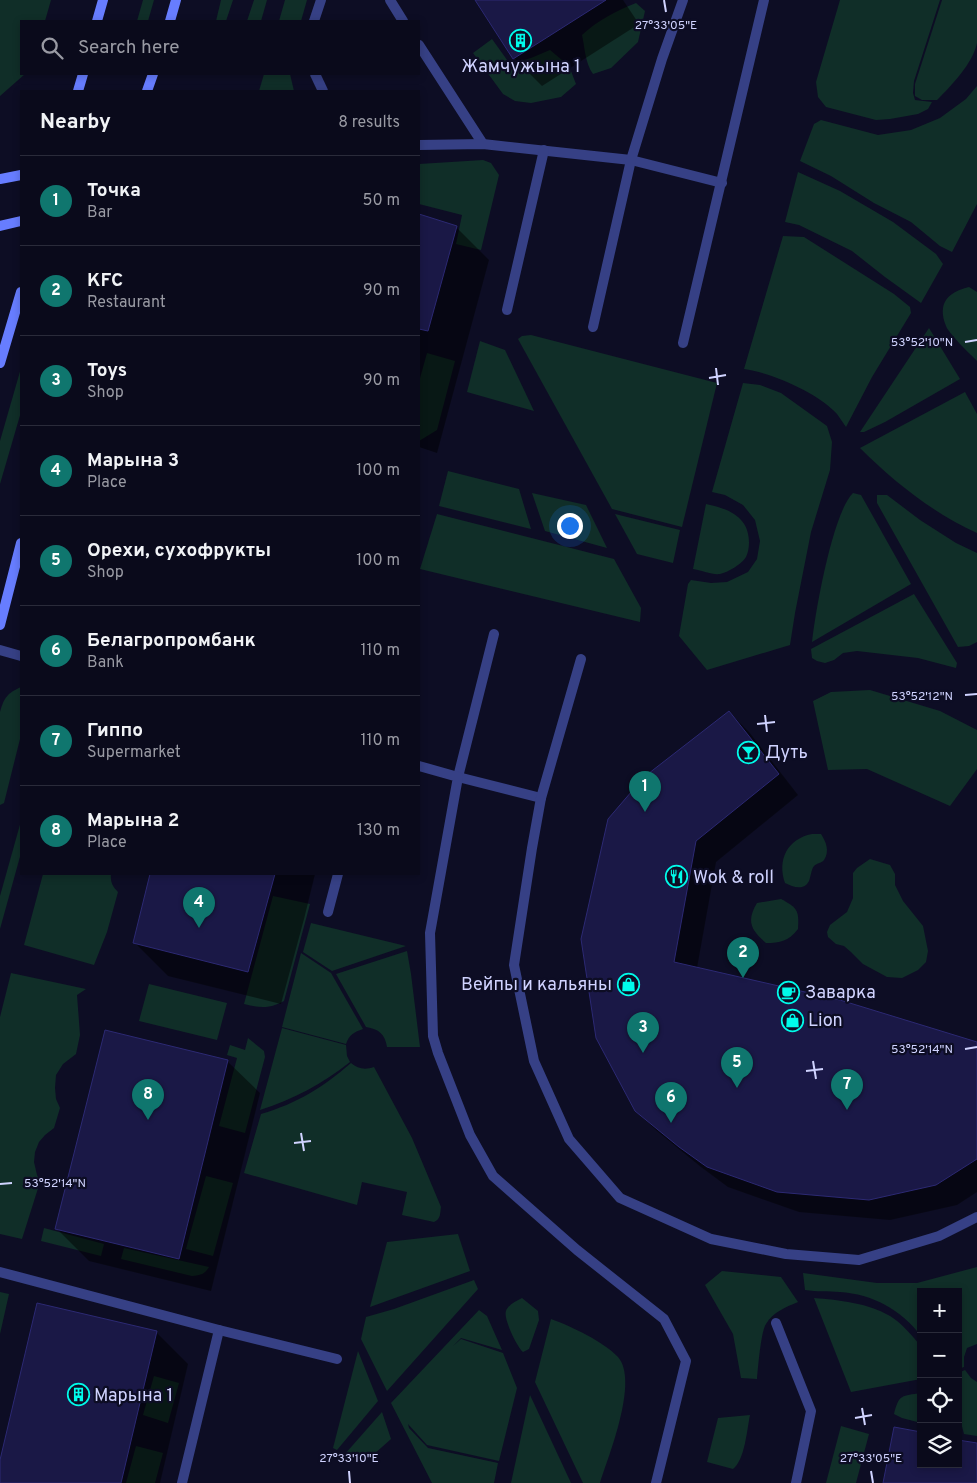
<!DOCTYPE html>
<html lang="en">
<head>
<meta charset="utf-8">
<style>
  body { margin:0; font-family:Overpass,sans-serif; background:#181828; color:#f1f3f6 }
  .controls { position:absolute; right:15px; bottom:15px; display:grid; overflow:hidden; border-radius:0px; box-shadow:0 2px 8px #0003 }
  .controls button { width:45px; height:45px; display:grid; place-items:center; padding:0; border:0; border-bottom:1px solid #2a2b3a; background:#0a0a1b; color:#f1f3f6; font:25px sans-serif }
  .you { position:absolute; left:569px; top:525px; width:18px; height:18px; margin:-12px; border:4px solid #fff; border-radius:50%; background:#1a73e8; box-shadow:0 0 0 8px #1a73e833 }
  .badge { display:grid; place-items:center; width:32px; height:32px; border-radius:50%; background:#0f766e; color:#fff; font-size:16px; font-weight:700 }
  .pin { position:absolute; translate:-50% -41px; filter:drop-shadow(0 1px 2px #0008) }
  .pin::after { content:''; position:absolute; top:26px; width:18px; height:15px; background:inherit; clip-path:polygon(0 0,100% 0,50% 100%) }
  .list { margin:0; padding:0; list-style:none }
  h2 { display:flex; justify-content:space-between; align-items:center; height:65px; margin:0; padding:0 20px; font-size:21px }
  h2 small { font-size:16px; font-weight:400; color:#999aa3 }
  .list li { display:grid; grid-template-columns:32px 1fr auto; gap:15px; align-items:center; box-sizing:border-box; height:90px; padding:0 20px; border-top:1px solid #2a2b3a }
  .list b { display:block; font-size:19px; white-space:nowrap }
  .list p { margin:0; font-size:16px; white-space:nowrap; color:#999aa3 }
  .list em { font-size:16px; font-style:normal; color:#999aa3 }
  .icon { flex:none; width:28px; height:28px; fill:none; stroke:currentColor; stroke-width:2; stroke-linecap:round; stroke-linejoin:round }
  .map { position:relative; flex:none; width:977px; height:1483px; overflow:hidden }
  .search { position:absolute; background:#0a0a1b; box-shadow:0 2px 8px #0003; left:20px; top:20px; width:400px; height:55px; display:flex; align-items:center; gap:12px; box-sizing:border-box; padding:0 18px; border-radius:0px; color:#999aa3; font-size:19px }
  .panel { position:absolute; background:#0a0a1b; box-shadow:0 2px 8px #0003; left:20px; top:90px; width:400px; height:785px; border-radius:0px }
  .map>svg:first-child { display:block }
  .green { fill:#102e28 }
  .shadow { fill:#0007 }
  .building { fill:#1a1846; stroke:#2c2973 }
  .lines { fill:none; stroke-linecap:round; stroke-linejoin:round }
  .lane { stroke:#364085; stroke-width:10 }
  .secondary { stroke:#677dff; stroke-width:10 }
  .ticks { fill:none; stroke:#d0d3ff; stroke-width:2 }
  .labels { text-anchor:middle; stroke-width:4.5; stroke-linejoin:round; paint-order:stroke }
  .poi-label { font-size:18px; fill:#d0d3ff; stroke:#0d0d24; text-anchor:start }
  .ticks-label { font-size:12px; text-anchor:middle; fill:#d0d3ff; stroke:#0d0d24; stroke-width:4.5; stroke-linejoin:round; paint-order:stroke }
</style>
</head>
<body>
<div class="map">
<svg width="977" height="1483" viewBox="0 0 977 1483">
  <rect width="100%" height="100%" fill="#0d0d24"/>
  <g class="green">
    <polygon points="0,0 51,0 45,21 21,21 21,74 25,74 0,96"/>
    <polygon points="143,0 154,0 148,21 137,21"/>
    <polygon points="221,0 233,0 226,21 216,21"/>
    <polygon points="254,0 267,0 261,21 247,21"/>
    <polygon points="285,0 307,0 301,21 279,21"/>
    <polygon points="840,0 940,0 914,81 913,93 915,100 932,102 928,109 918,114 890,119 876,120 826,107 818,97 816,82"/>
    <path d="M942 0H977C977 14 977 30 977 43 973 63 951 86 937 100H922L915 96V84Z"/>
    <path d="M636 3 645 11 638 42 611 68 593 74C585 63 585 48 582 35 598 20 616 11 636 3Z"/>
    <polygon points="492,39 510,64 531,58 550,50 569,66 576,84 561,97 531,103 515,101 503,94 473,53"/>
    <polygon points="264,74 290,74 294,91 259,91"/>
    <polygon points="977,86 977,204 952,252 940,246 911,222 874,203 831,176 800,161 814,124 821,120 878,135 911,130 940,118 966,99"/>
    <polygon points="483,160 491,163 499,175 481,250 456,244 462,215 419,204 419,164"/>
    <polygon points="798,172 840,191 893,222 936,254 943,264 921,303 885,277 852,251 799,225 785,222"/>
    <path d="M783 236 804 237 894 294 910 307 911 313 872 377 846 427C843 423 840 418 837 414 818 393 772 373 744 369Z"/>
    <path d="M969 287 977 292V361C970 354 949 334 946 326 937 303 948 292 969 287Z"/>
    <polygon points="929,328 960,379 885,422 864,432 860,432"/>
    <polygon points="531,335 717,383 682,527 612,509 518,339 522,336"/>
    <polygon points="480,341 505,350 534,411 467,392"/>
    <polygon points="427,353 455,361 437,430 419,441 419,382"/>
    <polygon points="21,368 21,412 0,484 0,441"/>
    <polygon points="743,383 760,385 781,393 827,426 832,442 830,470 811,532 795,613 790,645 707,670 679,636 688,584 691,580 711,583 727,582 748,572 757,559 760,541 755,520 743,505 725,495 712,492"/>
    <path d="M965 392 977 414V533C933 513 894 482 860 448Z"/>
    <polygon points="448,471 519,489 531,529 439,506"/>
    <polygon points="532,493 586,505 607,548 545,531"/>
    <path d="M853 493 861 495 911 584 812 642C815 612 833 512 853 493Z"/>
    <polygon points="877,495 887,495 920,520 956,543 977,553 977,642 969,646 958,647 877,503"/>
    <path d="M706 504C719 507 732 510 741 520 750 529 751 547 746 557 741 565 728 572 720 574 712 575 701 570 693 569Z"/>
    <polygon points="437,514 614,559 641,608 640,622 420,569"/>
    <polygon points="615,514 680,530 673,563 637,554"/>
    <polygon points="914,594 957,663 956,668 918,658 857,651 843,653 834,660 825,663 817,661 812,658 811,649"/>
    <path d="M21 687V735L4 803 0 805V712C4 697 8 693 21 687Z"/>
    <polygon points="870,690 940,711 977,730 977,769 950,806 867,769 828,770 813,701 831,692"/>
    <polygon points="21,821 21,853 0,929 0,896"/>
    <path d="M812 834H821C826 842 830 851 824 860 822 863 817 863 814 866 811 870 811 876 809 881 804 891 793 887 785 883 777 860 787 839 812 834Z"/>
    <polygon points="870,859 890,865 895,874 895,885 903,901 923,926 928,951 926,962 918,970 902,978 887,977 863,964 851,952 844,946 836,944 828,937 827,932 830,925 847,912 853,898 853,873 857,868"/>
    <path d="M43 874H111C110 882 113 887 118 892L107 932 94 965 24 945Z"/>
    <path d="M273 896 310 904 284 1001C269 1009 260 1008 244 1004Z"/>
    <path d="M781 899C798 908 799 911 798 929 789 941 780 943 766 943 751 930 746 921 757 903Z"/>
    <polygon points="311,923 406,946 332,971 303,952"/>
    <path d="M407 951 411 974 420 1047H387C385 1034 379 1029 366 1027L336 974Z"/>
    <path d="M301 953 331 973 363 1029C354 1032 349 1035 346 1044L282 1027Z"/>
    <polygon points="11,973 86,989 77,995 80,1035 76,1054 63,1064 56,1075 55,1088 56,1099 60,1108 54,1128 45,1135 39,1142 35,1152 34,1162 37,1175 40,1182 22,1239 0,1234 0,1017"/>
    <polygon points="149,984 227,1003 217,1040 139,1021"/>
    <path d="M282 1028 346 1045 347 1056 350 1062C322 1084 294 1099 260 1110Z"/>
    <polygon points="248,1038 264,1051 265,1057 245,1133 219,1126 237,1058 227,1055 230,1045 245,1050"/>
    <path d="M351 1063C358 1069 365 1070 374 1067L412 1138 441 1207C440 1213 441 1219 434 1222L402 1215 407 1192 362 1182 357 1205 244 1173 261 1114C298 1103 322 1088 351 1063Z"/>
    <polygon points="206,1176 233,1183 213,1256 186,1249"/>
    <polygon points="44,1228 104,1244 101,1256 41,1241"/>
    <polygon points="458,1234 470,1271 370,1307 387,1242"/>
    <path d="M124 1248 209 1267C204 1275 200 1275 192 1276L121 1259Z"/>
    <path d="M977 1267V1344L967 1348 964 1357V1367L958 1369V1292H921V1336C902 1310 872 1294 840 1292 828 1291 817 1292 805 1290L803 1273 877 1283H917Z"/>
    <path d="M722 1271 781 1277 798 1302C786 1307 773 1312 766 1324 761 1331 758 1368 757 1379L741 1378 733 1334 705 1285Z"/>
    <polygon points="474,1280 478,1289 387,1391 361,1339 366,1317 394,1309"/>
    <polygon points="0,1292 9,1294 0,1334"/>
    <path d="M522 1298 538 1311 539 1320 529 1349 523 1352C517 1347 503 1318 506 1311 508 1305 516 1301 522 1298Z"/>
    <path d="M814 1298C839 1300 868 1303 890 1316 902 1323 912 1336 921 1346V1379L851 1392Z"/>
    <polygon points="479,1310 487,1316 502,1350 461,1338 453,1346 461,1339 503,1353 517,1388 499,1461 427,1445 408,1424 409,1428 428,1448 498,1463 494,1483 432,1483 391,1403"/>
    <path d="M551 1319C571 1326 604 1342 618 1357 639 1381 609 1455 600 1483H583L535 1382Z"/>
    <polygon points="358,1351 378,1401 337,1450 333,1448"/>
    <polygon points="965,1370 971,1378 977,1382 977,1436 964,1434 958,1411 958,1373"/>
    <polygon points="154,1376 179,1383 168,1423 143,1415"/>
    <path d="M921 1393V1423L902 1418 894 1414C899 1394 902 1396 921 1393Z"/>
    <polygon points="530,1395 571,1483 511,1483"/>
    <polygon points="382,1412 391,1439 364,1463 345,1454"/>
    <path d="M750 1415C747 1429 745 1460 733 1469L707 1462 718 1418Z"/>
    <polygon points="841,1426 869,1434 856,1483 826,1483"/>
    <polygon points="136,1446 163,1453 155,1483 126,1483"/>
  </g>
  <g class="shadow">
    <polygon points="477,0 623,0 639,24 542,86 514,58"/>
    <polygon points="419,215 456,227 489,260 437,453 419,447"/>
    <polygon points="729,712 749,732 798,795 716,862 697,968 977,1043 977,1192 957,1205 890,1220 799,1212 728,1187 701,1167 657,1131 636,1111 597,1037"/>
    <polygon points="152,874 315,874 304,919 281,1004 168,976 135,943"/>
    <polygon points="227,1061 260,1093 211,1291 89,1261 57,1229"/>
    <polygon points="156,1332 188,1364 160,1483 0,1483 0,1466"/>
  </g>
  <g class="building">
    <polygon points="475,0 606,0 513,59"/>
    <polygon points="419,214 457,226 428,331 419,329"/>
    <polygon points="729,711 779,774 696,841 674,962 840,1000 977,1042 977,1159 936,1185 869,1200 777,1192 707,1167 679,1147 635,1111 596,1038 581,939 608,819 644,777"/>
    <polygon points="150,874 275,874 248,972 133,943"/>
    <polygon points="105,1030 228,1060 179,1259 55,1229"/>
    <polygon points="37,1303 157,1331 121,1483 0,1483 0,1460"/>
    <polygon points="894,1427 921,1432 921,1464 958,1464 958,1440 977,1443 977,1483 883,1483"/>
  </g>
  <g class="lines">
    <g class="lane">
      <polyline points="390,0 403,21"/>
      <polyline points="314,21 321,0"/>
      <polyline points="419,45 483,144"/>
      <polyline points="315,74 323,91"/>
      <polyline points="419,145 483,144 631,160 722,183"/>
      <polyline points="507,310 544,150"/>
      <polyline points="593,327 631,160 662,59 683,0"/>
      <polyline points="683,343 764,0"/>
      <polyline points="494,634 458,777 541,798"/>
      <polyline points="0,650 21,656"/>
      <polyline points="581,659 541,798 532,848 514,965 534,1061 569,1139 620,1198 711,1239 786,1254 859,1260 939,1236 977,1217"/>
      <polyline points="419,766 458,777 430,933 433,1036 438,1053 470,1135 493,1176 577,1250 664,1319 686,1361 656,1483"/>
      <polyline points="328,912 338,874"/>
      <polyline points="0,1272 219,1330 337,1359"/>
      <polyline points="776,1323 811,1411 796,1483"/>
      <polyline points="182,1483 219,1330"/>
    </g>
    <g class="secondary">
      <polyline points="97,21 103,0"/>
      <polyline points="170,21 176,0"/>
      <polyline points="78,91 83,74"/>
      <polyline points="147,91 153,74"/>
      <polyline points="0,179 21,175"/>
      <polyline points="0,226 21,221"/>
      <polyline points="0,363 21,292"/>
      <polyline points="0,625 21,543"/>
    </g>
  </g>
  <path class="ticks" d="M664 0 666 12M965 342 977 340M716 368 718 385M709 378 726 375M965 695 977 694M765 715 767 732M757 724 775 722M965 1049 977 1047M813 1061 816 1079M806 1071 823 1069M301 1133 304 1151M294 1143 311 1141M0 1184 12 1183M862 1408 865 1425M855 1418 872 1415M349 1471 350 1483M871 1471 873 1483"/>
  <defs>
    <symbol id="building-ring" viewBox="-11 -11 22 22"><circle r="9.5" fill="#0d0d24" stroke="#00fbea" stroke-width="1.5"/><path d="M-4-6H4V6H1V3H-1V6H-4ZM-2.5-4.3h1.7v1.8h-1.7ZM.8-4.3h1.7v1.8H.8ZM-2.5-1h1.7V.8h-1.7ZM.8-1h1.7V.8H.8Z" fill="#00fbea"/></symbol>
    <symbol id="bar-ring" viewBox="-11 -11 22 22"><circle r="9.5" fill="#0d0d24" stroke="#00fbea" stroke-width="1.5"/><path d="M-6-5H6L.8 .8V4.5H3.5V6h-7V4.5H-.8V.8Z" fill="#00fbea"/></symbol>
    <symbol id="restaurant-ring" viewBox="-11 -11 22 22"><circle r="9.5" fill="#0d0d24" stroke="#00fbea" stroke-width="1.5"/><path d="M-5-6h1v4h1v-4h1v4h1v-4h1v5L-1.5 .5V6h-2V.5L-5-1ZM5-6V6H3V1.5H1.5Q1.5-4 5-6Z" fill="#00fbea"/></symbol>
    <symbol id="shop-ring" viewBox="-11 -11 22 22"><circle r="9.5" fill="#0d0d24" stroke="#00fbea" stroke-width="1.5"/><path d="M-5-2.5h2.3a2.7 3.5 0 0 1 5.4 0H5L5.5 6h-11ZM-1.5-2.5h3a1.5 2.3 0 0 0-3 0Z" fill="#00fbea"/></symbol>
    <symbol id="cafe-ring" viewBox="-11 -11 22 22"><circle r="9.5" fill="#0d0d24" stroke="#00fbea" stroke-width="1.5"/><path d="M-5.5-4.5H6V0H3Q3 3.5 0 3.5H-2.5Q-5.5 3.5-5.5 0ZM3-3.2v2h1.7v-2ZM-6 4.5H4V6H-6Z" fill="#00fbea"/></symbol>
  </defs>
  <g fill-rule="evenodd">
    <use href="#building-ring" x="508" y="28" width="25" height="25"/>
    <use href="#bar-ring" x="736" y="740" width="25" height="25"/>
    <use href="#restaurant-ring" x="664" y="864" width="25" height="25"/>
    <use href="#shop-ring" x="616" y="972" width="25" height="25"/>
    <use href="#cafe-ring" x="776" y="980" width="25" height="25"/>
    <use href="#shop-ring" x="780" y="1008" width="25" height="25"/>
    <use href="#building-ring" x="66" y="1382" width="25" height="25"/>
  </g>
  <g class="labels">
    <g class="poi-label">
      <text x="521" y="72" text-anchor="middle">Жамчужына 1</text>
      <text x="765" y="758">Дуть</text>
      <text x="693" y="883">Wok &amp; roll</text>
      <text x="612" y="990" text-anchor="end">Вейпы и кальяны</text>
      <text x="805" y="998">Заварка</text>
      <text x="808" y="1026">Lion</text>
      <text x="94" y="1401">Марына 1</text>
    </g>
  </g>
  <g class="ticks-label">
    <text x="666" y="29">27°33'05"E</text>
    <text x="922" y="346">53°52'10"N</text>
    <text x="922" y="700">53°52'12"N</text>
    <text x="922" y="1053">53°52'14"N</text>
    <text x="55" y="1187">53°52'14"N</text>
    <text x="349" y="1462">27°33'10"E</text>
    <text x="871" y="1462">27°33'05"E</text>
  </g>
</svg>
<div class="controls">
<button>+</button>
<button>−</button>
<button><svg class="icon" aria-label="locate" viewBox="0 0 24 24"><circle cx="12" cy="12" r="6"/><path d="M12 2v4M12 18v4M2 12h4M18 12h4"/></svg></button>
<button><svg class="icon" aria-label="layers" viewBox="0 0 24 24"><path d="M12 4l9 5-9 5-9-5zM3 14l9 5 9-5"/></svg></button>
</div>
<div class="you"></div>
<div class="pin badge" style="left:645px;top:812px">1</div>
<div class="pin badge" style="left:743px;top:978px">2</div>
<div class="pin badge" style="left:643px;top:1053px">3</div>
<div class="pin badge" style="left:199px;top:928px">4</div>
<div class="pin badge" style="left:737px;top:1088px">5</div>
<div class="pin badge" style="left:671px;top:1123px">6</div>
<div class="pin badge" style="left:847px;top:1110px">7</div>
<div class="pin badge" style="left:148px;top:1120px">8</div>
<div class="search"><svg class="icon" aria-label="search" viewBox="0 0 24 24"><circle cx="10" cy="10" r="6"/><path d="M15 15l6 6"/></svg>Search here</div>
<section class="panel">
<h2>Nearby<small>8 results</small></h2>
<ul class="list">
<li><span class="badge">1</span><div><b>Точка</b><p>Bar</p></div><em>50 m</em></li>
<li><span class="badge">2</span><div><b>KFC</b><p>Restaurant</p></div><em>90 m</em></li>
<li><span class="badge">3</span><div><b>Toys</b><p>Shop</p></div><em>90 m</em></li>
<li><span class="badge">4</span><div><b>Марына 3</b><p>Place</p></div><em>100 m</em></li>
<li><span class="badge">5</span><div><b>Орехи, сухофрукты</b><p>Shop</p></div><em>100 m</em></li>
<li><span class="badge">6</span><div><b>Белагропромбанк</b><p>Bank</p></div><em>110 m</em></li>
<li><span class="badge">7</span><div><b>Гиппо</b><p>Supermarket</p></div><em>110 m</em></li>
<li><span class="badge">8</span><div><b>Марына 2</b><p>Place</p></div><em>130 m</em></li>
</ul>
</section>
</div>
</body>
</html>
